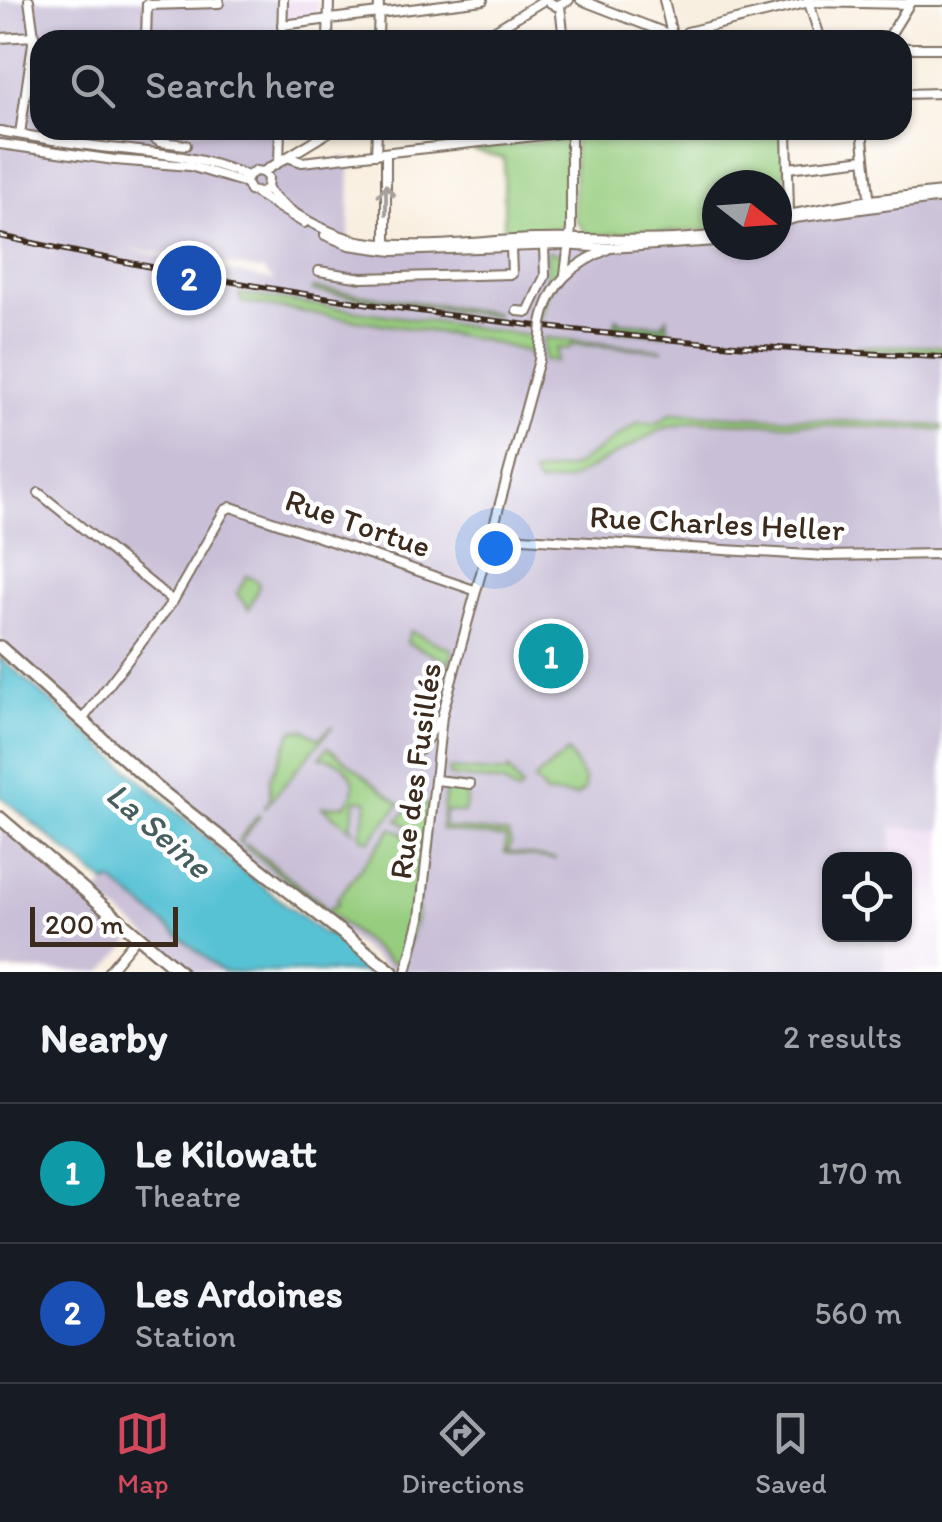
<!DOCTYPE html>
<html lang="en">
<head>
<meta charset="utf-8">
<style>
  body { margin:0; font-family:Itim,sans-serif; background:#242831; color:#f1f3f6 }
  .controls { position:absolute; right:30px; bottom:30px; display:grid; overflow:hidden; border-radius:20px; box-shadow:0 2px 8px #0004 }
  .controls button { width:90px; height:90px; display:grid; place-items:center; padding:0; border:0; border-bottom:2px solid #363941; background:#171b24; color:#f1f3f6; font:50px sans-serif }
  .compass { position:absolute; left:702px; top:170px; width:90px; height:90px; border-radius:50%; background:#171b24; box-shadow:0 2px 8px #0004; rotate:107deg }
  .scale { position:absolute; left:30px; bottom:25px; width:148px; box-sizing:border-box; padding-left:10px; border:5px solid #3b2a1e; border-top:0; font-size:28px; line-height:35px; white-space:nowrap; color:#3b2a1e; -webkit-text-stroke:8px #fff; paint-order:stroke }
  .you { position:absolute; left:495px; top:548px; width:35px; height:35px; margin:-25px; border:8px solid #fff; border-radius:50%; background:#1a73e8; box-shadow:0 0 0 15px #1a73e833 }
  .badge { display:grid; place-items:center; width:65px; height:65px; border-radius:50%; background:#d1495b; color:#fff; font-size:32px; font-weight:700 }
  .pin { position:absolute; translate:-50% -50%; border:5px solid #fff; box-shadow:0 2px 10px #0006 }
  .list { margin:0; padding:0; list-style:none }
  h2 { display:flex; justify-content:space-between; align-items:center; height:130px; margin:0; padding:0 40px; font-size:42px }
  h2 small { font-size:32px; font-weight:400; color:#9ea1a6 }
  .list li { display:grid; grid-template-columns:65px 1fr auto; gap:30px; align-items:center; box-sizing:border-box; height:140px; padding:0 40px; border-top:2px solid #363941 }
  .list b { display:block; font-size:38px; white-space:nowrap }
  .list p { margin:0; font-size:32px; white-space:nowrap; color:#9ea1a6 }
  .list em { font-size:32px; font-style:normal; color:#9ea1a6 }
  .icon { flex:none; width:55px; height:55px; fill:none; stroke:currentColor; stroke-width:2; stroke-linecap:round; stroke-linejoin:round }
  .map { position:relative; flex:none; width:942px; height:972px; overflow:hidden }
  .search { position:absolute; background:#171b24; box-shadow:0 2px 8px #0004; left:30px; right:30px; top:30px; height:110px; display:flex; align-items:center; gap:25px; box-sizing:border-box; padding:0 35px; border-radius:30px; color:#9ea1a6; font-size:38px }
  .sheet { height:410px; background:#171b24 }
  nav { display:flex; justify-content:space-around; align-items:center; box-sizing:border-box; height:140px; border-top:2px solid #363941; background:#171b24; font-size:28px; color:#9ea1a6 }
  nav a { display:grid; justify-items:center; gap:5px }
  nav .on { color:#d1495b }
  .map>svg:first-child { display:block }
  .built { fill:#e9d2ed }
  .industrial { fill:#c9bfd7; fill-rule:evenodd }
  .green { fill:#97cd7f; stroke:#697c4e; stroke-width:2.5 }
  .forest { fill:#79b06e; stroke:#5a6d46; stroke-width:2.5 }
  .water { fill:#59c2d5; stroke:#4a767a; stroke-width:2.5 }
  .lines { fill:none; stroke-linecap:round; stroke-linejoin:round }
  .minor-casing { stroke:#7e6f62; stroke-width:12 }
  .major-casing { stroke:#7e6f62; stroke-width:16 }
  .minor { stroke:#fff; stroke-width:8 }
  .major { stroke:#fff; stroke-width:11 }
  .rail-casing { stroke:#3b2a1e; stroke-width:6 }
  .rail { stroke:#fff; stroke-width:2.5; stroke-dasharray:8; stroke-linecap:butt }
  .minor-bridge-casing { stroke:#7e6f62; stroke-width:12; stroke-linecap:butt }
  .minor-bridge { stroke:#fff; stroke-width:8 }
  .oneway { stroke:#a79f9a }
  .labels { text-anchor:middle; stroke-width:9; stroke-linejoin:round; paint-order:stroke }
  .street-label { font-size:32px; fill:#3b2a1e; stroke:#fff }
  .water-label { font-size:35px; font-style:italic; fill:#465f5e; stroke:#fff }
</style>
</head>
<body>
<div class="map">
<svg width="942" height="972" viewBox="0 0 942 972">
  <rect width="100%" height="100%" fill="#fff"/>
  <filter id="ink" filterUnits="userSpaceOnUse"><feTurbulence type="fractalNoise" baseFrequency=".01" numOctaves="2"/><feDisplacementMap in="SourceGraphic" scale="20" xChannelSelector="R" yChannelSelector="G"/><feConvolveMatrix kernelMatrix="1 2 1 2 8 2 1 2 1" color-interpolation-filters="sRGB"/></filter>
  <filter id="wash" filterUnits="userSpaceOnUse"><feTurbulence type="fractalNoise" baseFrequency=".0048" numOctaves="4" result="noise"/><feDisplacementMap in="SourceGraphic" scale="40" xChannelSelector="R" yChannelSelector="G"/><feGaussianBlur stdDeviation="2.25" result="paint"/><feColorMatrix in="noise" values="0 0 0 0 0 0 0 0 0 0 0 0 0 0 0 0 0 1.4 0 .05"/><feComposite in="paint" operator="in"/></filter>
  <g filter="url(#wash)">
    <rect width="100%" height="100%" fill="#f9efe0"/>
    <g class="built">
      <polygon points="283,0 317,0 317,15 283,22"/>
      <polygon points="892,826 942,830 942,972 884,972 886,935 904,934 904,859 890,859"/>
    </g>
    <g class="industrial">
      <path d="M0 0H282V40H40V130H280V156L302 162 350 157 349 244 554 241 618 244 717 238V245H777V220L863 201 939 198 942 222V344L914 346H942V830L892 827 890 859H830V934L886 935 884 972H392L225 841 0 638ZM134 249 264 271 274 281 133 250Z"/>
      <polygon points="0,824 129,937 130,942 103,972 0,970"/>
      <polygon points="112,882 222,972 195,972 101,899 98,893 105,883"/>
    </g>
    <g class="green">
      <polygon points="638,130 784,130 785,202 777,212 777,185 717,185 717,230 587,235 574,217 574,137"/>
      <polygon points="565,138 568,221 560,228 504,233 504,158 471,150"/>
      <polygon points="547,251 560,254 563,268 548,293 539,322 529,320 547,280"/>
      <polygon points="313,288 496,313 495,316 312,291"/>
      <polygon points="239,294 526,335 537,337 534,357 529,356 528,352 478,339 241,302"/>
      <polygon points="544,338 549,338 664,350 572,344 569,349 557,348 556,362 544,360"/>
      <polygon points="854,346 942,346 942,353 864,350"/>
      <polygon points="672,413 942,426 942,430 699,421 664,428 567,481 538,484 532,474 573,467 639,422 656,424"/>
      <polygon points="246,576 256,580 259,586 249,609 237,594"/>
      <polygon points="410,631 453,650 445,683 442,683 448,661 407,643"/>
      <polygon points="333,726 297,769 295,768 293,775 263,809 270,799 270,779 293,730 305,730 319,738"/>
      <path d="M328 747 400 804 369 841 360 836 368 801 356 799 350 827 355 832 322 807 345 805C367 784 345 759 320 757Z"/>
      <polygon points="568,752 585,780 584,790 577,796 546,794 534,780"/>
      <polygon points="449,769 507,773 508,769 522,788 517,793 503,783 449,776"/>
      <polygon points="449,785 469,787 464,813 445,811 443,827 508,834 511,844 507,852 556,859 505,853 506,838 441,830 446,787"/>
      <polygon points="420,803 428,804 416,918 403,959 392,963 327,911 331,906 334,908 338,902 336,900 392,828 405,834 404,837 408,840 410,837 412,848 418,850 417,833 398,820 412,805"/>
      <polygon points="258,815 260,816 240,842 246,847 248,845 324,905 322,908 238,841"/>
    </g>
    <polygon class="forest" points="617,318 621,322 662,325 667,318 668,334 613,330"/>
    <path class="water" d="M0 657 212 842 224 856 325 935 328 933C345 946 360 958 377 972H223L112 881 105 883 0 796Z"/>
  </g>
  <g filter="url(#ink)">
    <g class="lines">
      <defs>
        <g id="minor">
          <polyline points="546,0 556,6 569,0"/>
          <polyline points="581,0 684,40"/>
          <polyline points="664,0 672,35"/>
          <polyline points="808,0 821,40"/>
          <polyline points="910,1 942,1"/>
          <polyline points="147,5 219,3 219,0"/>
          <polyline points="560,6 564,40"/>
          <polyline points="282,25 483,0"/>
          <polyline points="0,38 34,36"/>
          <polyline points="682,39 687,32 809,2 909,4"/>
          <polyline points="146,40 147,4"/>
          <polyline points="282,40 283,0"/>
          <polyline points="328,40 329,0"/>
          <polyline points="378,40 379,0"/>
          <polyline points="479,40 544,0"/>
          <polyline points="887,40 911,1"/>
          <polyline points="902,48 942,48"/>
          <polyline points="902,94 942,93"/>
          <polyline points="141,130 160,142 186,145"/>
          <polyline points="787,130 789,213"/>
          <polyline points="862,130 870,205"/>
          <path d="M0 131C36 137 73 144 110 148 160 153 199 156 248 176"/>
          <polyline points="20,134 34,36 29,0"/>
          <polyline points="0,144 115,160 190,166 246,183"/>
          <polyline points="376,154 377,130"/>
          <polyline points="290,158 302,162 588,130"/>
          <polyline points="279,162 280,130"/>
          <polyline points="788,168 865,159"/>
          <polyline points="263,172 332,130"/>
          <path d="M267 188 261 193 250 191 246 183 248 176 255 171 263 172 268 178 267 188C282 212 337 238 365 242 420 250 479 241 534 239 595 237 656 244 717 235"/>
          <polyline points="257,194 304,223"/>
          <polyline points="777,217 870,200 942,192"/>
          <polyline points="777,224 795,218 942,198"/>
          <polyline points="325,235 349,245 393,251 561,245 610,248 717,241"/>
          <polyline points="386,244 386,154"/>
          <polyline points="319,271 362,278 512,274 511,247"/>
          <polyline points="565,274 571,229 571,136 573,130"/>
          <polyline points="517,311 528,312 545,276 544,245"/>
          <path d="M542 323C550 283 572 265 608 249"/>
          <polyline points="39,493 173,601"/>
          <polyline points="489,536 827,556 942,554"/>
          <polyline points="82,720 173,601 225,510 231,507 474,590"/>
          <polyline points="420,750 439,720"/>
          <polyline points="436,780 470,784"/>
          <polyline points="108,972 137,937"/>
          <polyline points="406,972 420,918 442,716 539,360"/>
        </g>
        <g id="major">
          <polyline points="0,647 156,787 392,972"/>
          <polyline points="0,818 180,972"/>
        </g>
      </defs>
      <use href="#minor" class="minor-casing"/>
      <use href="#major" class="major-casing"/>
      <use href="#minor" class="minor"/>
      <use href="#major" class="major"/>
      <defs>
        <path id="rail" d="M0 236C309 304 626 345 942 357"/>
      </defs>
      <use href="#rail" class="rail-casing"/>
      <use href="#rail" class="rail"/>
      <defs>
        <polyline id="minor-bridge" points="539,360 542,323"/>
      </defs>
      <use href="#minor-bridge" class="minor-bridge-casing"/>
      <use href="#minor-bridge" class="minor-bridge"/>
    </g>
    <defs><path id="oneway-shaft" d="M-6 0H5M1.5-3L5.5 0L1.5 3" fill="none" stroke-width="1.6" stroke-linecap="round" stroke-linejoin="round" transform="scale(2.5)"/></defs>
    <use class="oneway" href="#oneway-shaft" transform="translate(386 199) rotate(-90)"/>
  </g>
  <g class="labels">
    <g class="street-label">
      <text transform="translate(358 523) rotate(19)" y="11">Rue Tortue</text>
      <text transform="translate(717 523) rotate(3)" y="11">Rue Charles Heller</text>
      <text transform="translate(415 771) rotate(-82)" y="11">Rue des Fusillés</text>
    </g>
    <g class="water-label">
      <text transform="translate(159 830) rotate(41)" y="12">La Seine</text>
    </g>
  </g>
</svg>
<div class="controls">
<button><svg class="icon" aria-label="locate" viewBox="0 0 24 24"><circle cx="12" cy="12" r="6"/><path d="M12 2v4M12 18v4M2 12h4M18 12h4"/></svg></button>
</div>
<svg class="compass" viewBox="-18 -18 36 36"><path d="M0-13l5 13h-10z" fill="#e53935"/><path d="M0 13l5-13h-10z" fill="#9ea1a6"/></svg>
<div class="scale">200 m</div>
<div class="you"></div>
<div class="pin badge" style="left:551px;top:656px;background:#0f9aa8">1</div>
<div class="pin badge" style="left:189px;top:278px;background:#1a4fb4">2</div>
<div class="search"><svg class="icon" aria-label="search" viewBox="0 0 24 24"><circle cx="10" cy="10" r="6"/><path d="M15 15l6 6"/></svg>Search here</div>
</div>
<section class="sheet">
<h2>Nearby<small>2 results</small></h2>
<ul class="list">
<li><span class="badge" style="background:#0f9aa8">1</span><div><b>Le Kilowatt</b><p>Theatre</p></div><em>170 m</em></li>
<li><span class="badge" style="background:#1a4fb4">2</span><div><b>Les Ardoines</b><p>Station</p></div><em>560 m</em></li>
</ul>
</section>
<nav>
<a class="on"><svg class="icon" aria-label="map" viewBox="0 0 24 24"><path d="M3 6l6-2 6 2 6-2v14l-6 2-6-2-6 2zM9 4v14M15 6v14"/></svg>Map</a>
<a><svg class="icon" aria-label="directions" viewBox="0 0 24 24"><path d="M12 3l9 9-9 9-9-9zM9 14v-3h6M13 9l2 2-2 2"/></svg>Directions</a>
<a><svg class="icon" aria-label="saved" viewBox="0 0 24 24"><path d="M7 4h10v16l-5-4-5 4z"/></svg>Saved</a>
</nav>
</body>
</html>
